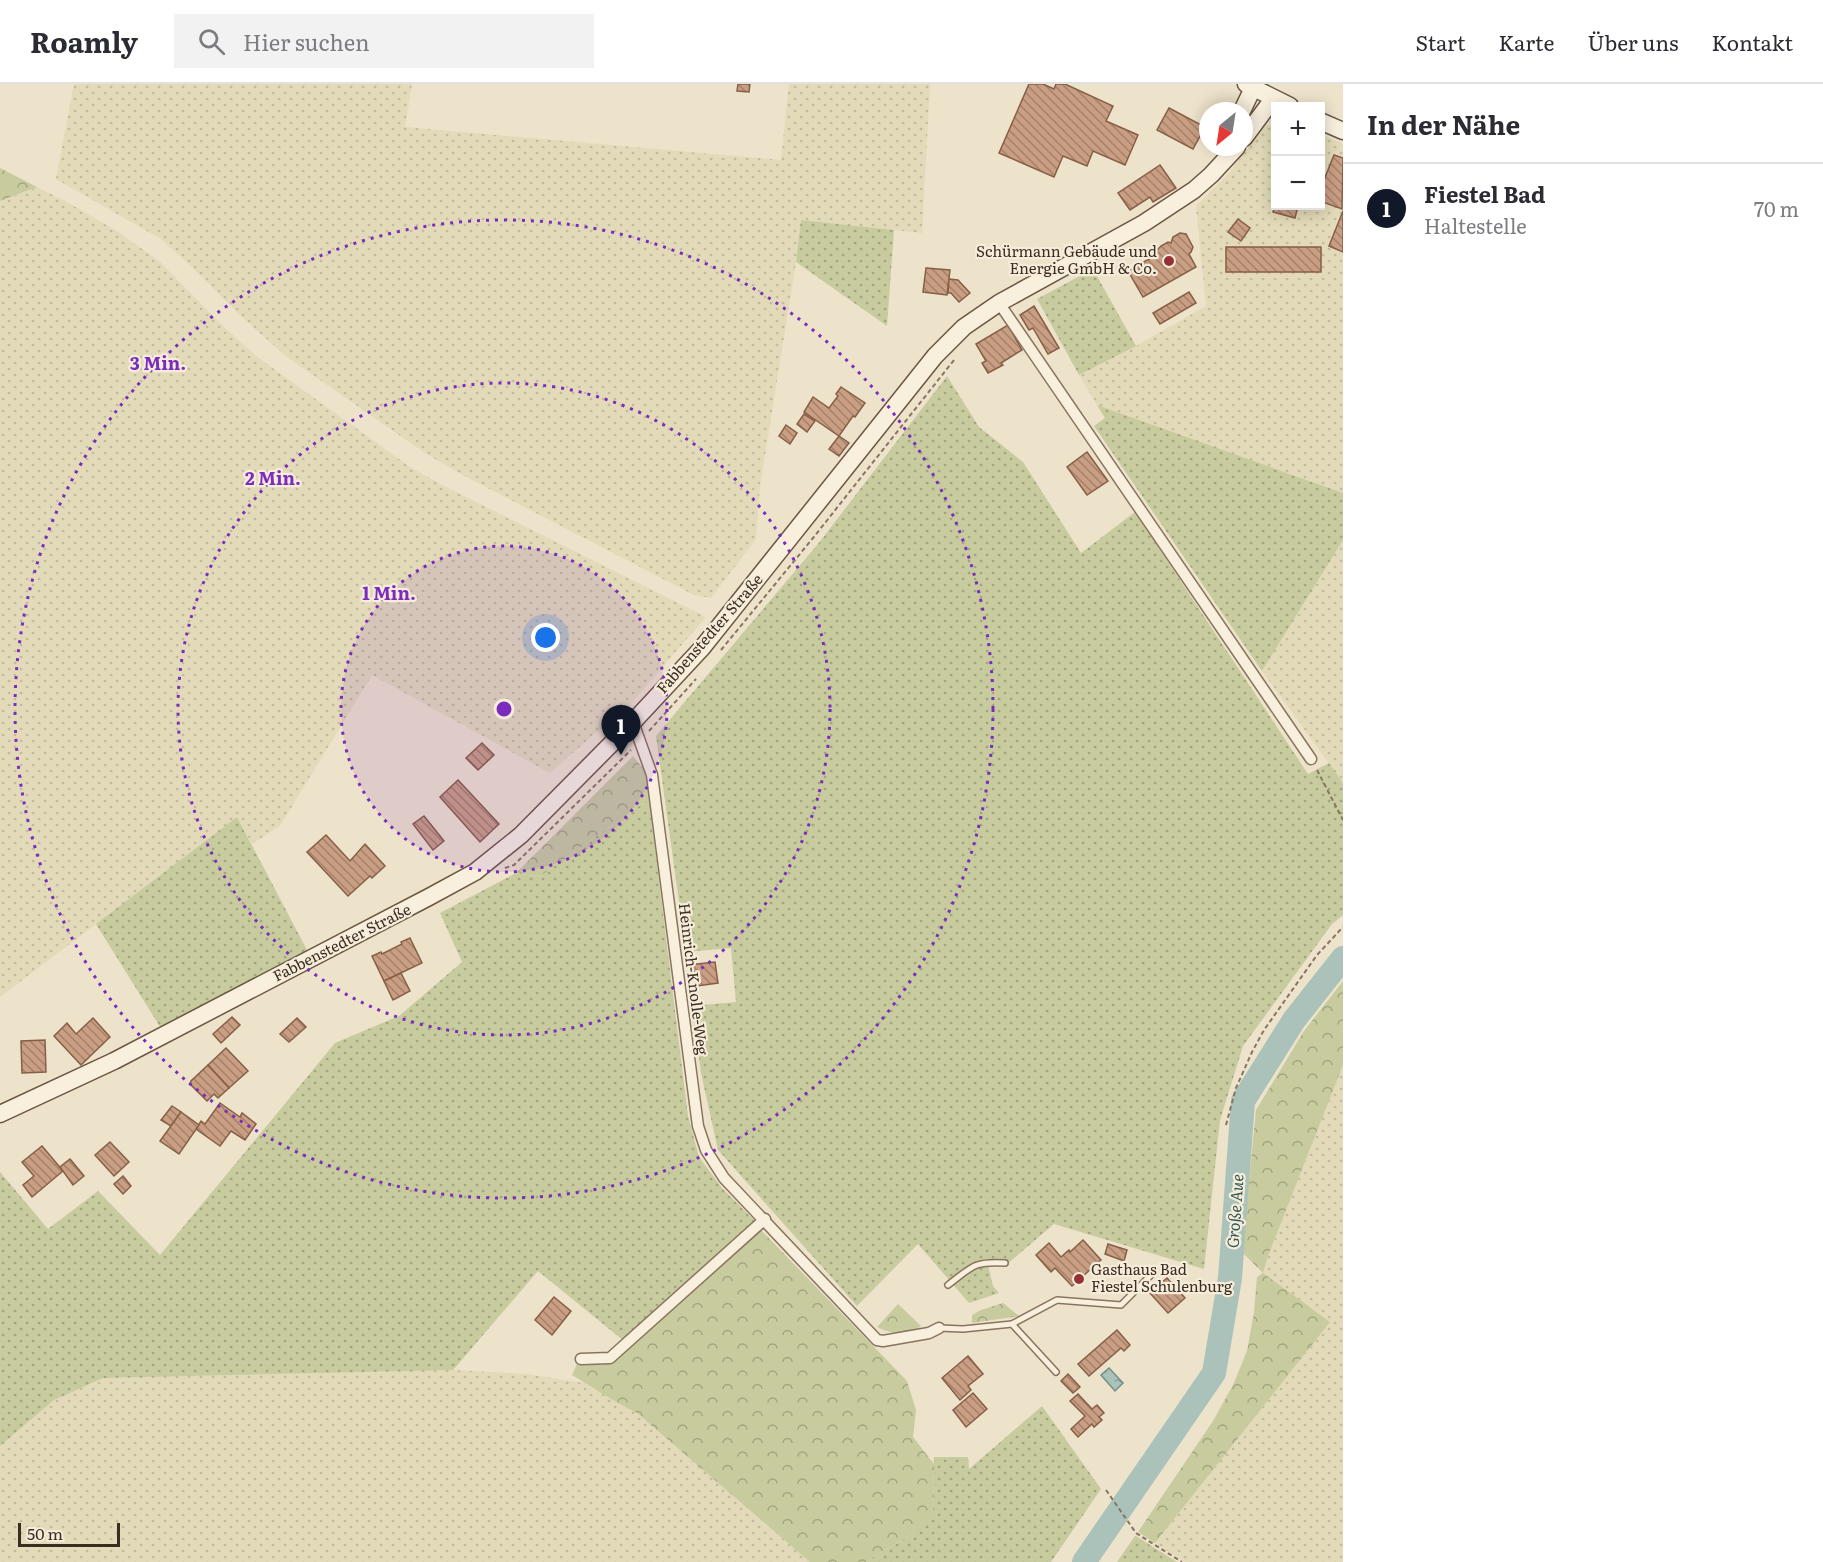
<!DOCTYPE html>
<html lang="de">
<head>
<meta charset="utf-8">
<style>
  body { margin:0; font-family:Literata,serif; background:#f2f2f3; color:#2b2b33 }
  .controls { position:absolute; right:18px; top:18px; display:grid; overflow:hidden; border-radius:0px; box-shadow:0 3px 15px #0003 }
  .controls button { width:54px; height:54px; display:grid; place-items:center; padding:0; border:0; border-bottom:2px solid #e1e1e2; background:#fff; color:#2b2b33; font:30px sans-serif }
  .compass { position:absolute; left:1199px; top:18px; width:54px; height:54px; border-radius:50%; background:#fff; box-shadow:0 3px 15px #0003; rotate:210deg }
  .scale { position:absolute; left:18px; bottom:15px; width:102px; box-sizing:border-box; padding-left:6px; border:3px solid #3a2d22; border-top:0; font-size:16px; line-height:21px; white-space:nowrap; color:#3a2d22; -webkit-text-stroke:4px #f5ecda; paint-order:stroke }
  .you { position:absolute; left:546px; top:554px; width:21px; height:21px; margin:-15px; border:4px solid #fff; border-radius:50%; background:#1a73e8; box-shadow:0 0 0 9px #1a73e833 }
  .badge { display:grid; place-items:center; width:39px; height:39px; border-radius:50%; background:#111827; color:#fff; font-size:20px; font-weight:700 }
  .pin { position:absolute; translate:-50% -50px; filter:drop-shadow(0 2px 3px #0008) }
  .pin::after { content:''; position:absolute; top:32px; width:21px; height:18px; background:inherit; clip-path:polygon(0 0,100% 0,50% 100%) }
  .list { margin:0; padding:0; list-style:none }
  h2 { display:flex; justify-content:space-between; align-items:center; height:78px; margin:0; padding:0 24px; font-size:26px }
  h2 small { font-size:20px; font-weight:400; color:#7c7c81 }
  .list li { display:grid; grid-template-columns:39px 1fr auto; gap:18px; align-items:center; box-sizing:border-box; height:90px; padding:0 24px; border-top:2px solid #e1e1e2 }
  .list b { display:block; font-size:22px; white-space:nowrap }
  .list p { margin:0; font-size:20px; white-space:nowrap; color:#7c7c81 }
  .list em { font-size:20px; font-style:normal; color:#7c7c81 }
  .icon { flex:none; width:33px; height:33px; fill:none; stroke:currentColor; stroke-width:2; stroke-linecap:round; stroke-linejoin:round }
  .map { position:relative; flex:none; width:1343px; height:1478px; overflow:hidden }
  header { display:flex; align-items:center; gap:36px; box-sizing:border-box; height:84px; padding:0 30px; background:#fff; border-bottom:2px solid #e1e1e2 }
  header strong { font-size:28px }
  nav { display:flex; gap:33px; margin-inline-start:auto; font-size:21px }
  .search { width:420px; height:54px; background:#f2f2f3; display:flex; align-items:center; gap:15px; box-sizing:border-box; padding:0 21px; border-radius:0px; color:#7c7c81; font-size:22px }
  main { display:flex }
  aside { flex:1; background:#fff }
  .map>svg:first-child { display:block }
  .farmland { fill:url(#farmland-dots) }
  .green { fill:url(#green-dots) }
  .forest { fill:url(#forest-crowns) }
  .water { fill:url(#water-ripples); stroke:#719088; stroke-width:1.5 }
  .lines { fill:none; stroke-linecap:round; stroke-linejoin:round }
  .river { stroke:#aac2ba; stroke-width:24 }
  .building { fill:url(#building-back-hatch); stroke:#875e46; stroke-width:1.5 }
  .lane-casing { stroke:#89745f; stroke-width:8 }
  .street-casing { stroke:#89745f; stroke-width:13 }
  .secondary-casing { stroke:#6b5642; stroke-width:19 }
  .path { stroke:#89745f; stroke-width:2; stroke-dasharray:4.5 3; stroke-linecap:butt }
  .lane { stroke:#f8efdd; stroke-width:5 }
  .street { stroke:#f8efdd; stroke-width:10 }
  .secondary { stroke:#f8efdd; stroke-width:16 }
  .ring { fill:none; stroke:#7b2cbf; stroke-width:3; stroke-dasharray:3 6 }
  .poi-dot { fill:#953235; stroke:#f5ecda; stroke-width:2 }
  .labels { text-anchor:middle; stroke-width:4.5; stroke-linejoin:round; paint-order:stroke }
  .poi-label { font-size:15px; fill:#3a2d22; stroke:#f5ecda; text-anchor:end }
  .street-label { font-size:15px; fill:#3a2d22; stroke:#f5ecda }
  .water-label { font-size:16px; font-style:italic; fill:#325956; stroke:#f5ecda }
  .centre { fill:#7b2cbf; stroke:#f5ecda; stroke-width:3 }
  .ring-label { font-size:18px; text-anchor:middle; font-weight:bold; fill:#7b2cbf; stroke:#f5ecda; stroke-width:4.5; stroke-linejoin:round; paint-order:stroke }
</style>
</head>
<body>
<header>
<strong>Roamly</strong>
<div class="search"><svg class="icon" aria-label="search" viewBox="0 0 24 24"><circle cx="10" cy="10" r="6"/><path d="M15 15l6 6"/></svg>Hier suchen</div>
<nav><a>Start</a><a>Karte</a><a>Über uns</a><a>Kontakt</a></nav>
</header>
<main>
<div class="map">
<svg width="1343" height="1478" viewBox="0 0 1343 1478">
  <defs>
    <pattern id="farmland-dots" width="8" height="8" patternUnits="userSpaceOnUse" patternTransform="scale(1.5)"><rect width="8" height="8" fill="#e2dab8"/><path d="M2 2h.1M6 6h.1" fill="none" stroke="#c3bb9e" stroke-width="1.8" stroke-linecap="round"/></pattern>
    <pattern id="green-dots" width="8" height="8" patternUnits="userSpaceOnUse" patternTransform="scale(1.5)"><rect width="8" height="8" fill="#c7cb9e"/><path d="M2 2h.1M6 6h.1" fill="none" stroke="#a3a580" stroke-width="1.8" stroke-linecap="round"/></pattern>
    <pattern id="forest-crowns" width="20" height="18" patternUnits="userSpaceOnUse" patternTransform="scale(1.5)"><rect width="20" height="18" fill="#c7cb9e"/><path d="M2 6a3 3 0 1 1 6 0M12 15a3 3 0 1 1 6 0" fill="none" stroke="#a3a580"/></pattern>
    <pattern id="water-ripples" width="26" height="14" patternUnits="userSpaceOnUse" patternTransform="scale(1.5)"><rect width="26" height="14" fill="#aac2ba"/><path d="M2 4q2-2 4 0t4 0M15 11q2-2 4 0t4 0" fill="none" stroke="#8b9e97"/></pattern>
    <pattern id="building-back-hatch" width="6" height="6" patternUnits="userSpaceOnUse" patternTransform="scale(1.5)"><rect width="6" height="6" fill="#c99e82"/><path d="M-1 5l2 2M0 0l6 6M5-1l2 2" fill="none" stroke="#a4816a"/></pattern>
  </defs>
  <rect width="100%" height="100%" fill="#ede2ca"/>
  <g class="farmland">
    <polygon points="74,0 412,0 405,43 781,76 789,0 930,0 922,149 801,136 796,178 760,402 756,455 711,514 694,511 457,388 425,369 287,273 244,235 193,184 161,155 56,95"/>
    <polygon points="1275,40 1276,122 1320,122 1321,50 1343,60 1343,409 1097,321 1079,291 1136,262 1206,222 1196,122 1229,89 1265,42"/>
    <polygon points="37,103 67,118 120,149 160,178 222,241 256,272 410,383 442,401 706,533 620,632 593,651 550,689 372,591 280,742 252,760 237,733 0,913 0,117"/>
    <polygon points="1343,456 1343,699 1262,587"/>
    <polygon points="1343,981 1343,1478 1185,1478 1155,1459 1329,1238 1263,1189 1268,1172"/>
    <polygon points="453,1286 526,1290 585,1299 616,1318 637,1329 810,1478 0,1478 0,1362 54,1316 103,1294"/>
  </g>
  <g class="green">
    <polygon points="801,136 894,146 887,242 796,178"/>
    <polygon points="1093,185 1136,262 1079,291 1037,215"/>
    <polygon points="947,292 979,343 1023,378 1081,469 1135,428 1308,690 1329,679 1343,699 1343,831 1332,840 1243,962 1220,1036 1204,1185 1054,1140 1005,1182 988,1181 993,1202 999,1209 969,1219 918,1160 857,1222 718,1066 701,989 692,922 736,918 731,864 686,868 656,652 818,460"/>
    <polygon points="1097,321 1343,409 1343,456 1262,587 1094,342 1105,334"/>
    <polygon points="649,715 688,1032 699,1073 722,1104 756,1138 624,1257 538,1187 453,1286 103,1294 54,1316 0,1362 0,1088 48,1145 98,1107 160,1171 335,959 399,932 462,878 440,829 516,789 539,793"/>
    <polygon points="237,733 309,870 162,946 96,840"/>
    <polygon points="1042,1322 1101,1405 1051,1478 865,1478 914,1449 933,1434 934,1373 968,1373 969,1385"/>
    <polygon points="1135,1452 1136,1452 1177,1478 1117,1478"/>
  </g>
  <g class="forest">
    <polygon points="0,84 37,103 0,117"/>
    <polygon points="633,672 645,687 649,715 539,793 516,789"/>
    <polygon points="1343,897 1343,981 1268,1172 1263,1189 1330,1238 1155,1459 1138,1448 1213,1337 1233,1301 1247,1267 1254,1228 1257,1193 1263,1189 1242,1168 1256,1026 1304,947"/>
    <polygon points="760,1145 907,1297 916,1326 913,1353 934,1380 933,1434 916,1451 914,1449 865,1478 810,1478 637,1329 616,1318 572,1291 577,1280 610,1278"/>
    <polygon points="1003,1219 1019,1232 972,1239 972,1231 981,1226"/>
    <path d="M898 1220 921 1242C909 1253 890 1250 877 1243Z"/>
  </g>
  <polygon class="water" points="1109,1284 1123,1299 1115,1307 1101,1291"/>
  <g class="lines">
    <polyline class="river" points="1084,1478 1214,1289 1230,1194 1243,1017 1294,936 1343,874"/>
  </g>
  <g class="building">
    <polygon points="738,0 750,0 749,8 737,7"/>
    <polygon points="1029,0 1043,0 1054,5 1056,0 1065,0 1113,22 1106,37 1138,51 1125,81 1093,67 1087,82 1063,72 1054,93 999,69"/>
    <polygon points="1169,24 1205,43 1193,65 1157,46"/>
    <polygon points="1334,71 1343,74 1342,125 1320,117 1320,106"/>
    <polygon points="1160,81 1176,104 1153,118 1150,113 1130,126 1118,109"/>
    <polygon points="1276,118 1276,122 1298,122 1295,134 1273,128"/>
    <polygon points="1343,127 1343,168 1329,162"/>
    <polygon points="1238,135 1250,144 1241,157 1228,148"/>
    <polygon points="1180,149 1186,150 1193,163 1191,168 1189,170 1196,183 1143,213 1128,187 1156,171 1156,167 1161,162 1168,158 1171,159 1173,153"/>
    <rect x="1226" y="163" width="95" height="25"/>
    <polygon points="926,184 950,186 947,211 923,208"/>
    <polygon points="949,195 958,196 970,209 959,218 951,209 948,209"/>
    <polygon points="1189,208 1196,219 1160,240 1153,229"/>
    <polygon points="1034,222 1059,264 1048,270 1033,244 1029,246 1020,231"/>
    <polygon points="1008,241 1022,266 1001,279 1003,281 988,289 982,279 986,277 976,260"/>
    <polygon points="841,303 865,319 855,333 853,332 839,352 804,328 813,313 829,324 838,312 836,310"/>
    <polygon points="804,330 815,337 807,348 797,340"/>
    <polygon points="786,341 797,349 790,360 779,352"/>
    <polygon points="839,352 849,359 839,372 829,365"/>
    <polygon points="1087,368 1108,397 1087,411 1067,383"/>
    <polygon points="482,659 494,671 478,686 466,674"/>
    <polygon points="458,696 499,740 480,758 440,713"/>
    <polygon points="424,732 444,757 433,766 413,740"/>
    <polygon points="326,751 350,777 365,760 385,782 372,794 370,792 348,812 307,768"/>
    <polygon points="410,854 422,879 384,897 372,872 381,868 382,870 402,860 401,858"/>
    <polygon points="715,878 718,899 697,902 695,888 690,889 689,881"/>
    <polygon points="401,889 410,907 393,916 384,897"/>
    <polygon points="232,933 240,941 221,959 213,950"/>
    <polygon points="93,934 110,953 81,981 54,952 67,939 76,950"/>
    <polygon points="297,934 306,943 289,958 280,950"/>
    <polygon points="45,956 46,988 22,989 21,957"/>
    <polygon points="226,964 248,987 229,1004 208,981"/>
    <polygon points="208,981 229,1004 218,1014 214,1010 207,1017 190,1000 191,997"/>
    <polygon points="220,1019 240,1033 242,1029 256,1040 245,1056 231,1047 220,1062 196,1045 201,1037 205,1040"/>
    <polygon points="172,1022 181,1028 171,1042 161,1036"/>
    <polygon points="181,1028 199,1041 179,1070 160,1057"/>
    <polygon points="110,1058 129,1078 114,1092 95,1071"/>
    <polygon points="42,1062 63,1087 32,1113 23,1101 34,1092 22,1078"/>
    <polygon points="70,1075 84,1092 73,1101 60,1083"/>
    <polygon points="123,1092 131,1102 123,1110 114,1100"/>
    <polygon points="1083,1156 1101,1176 1082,1193 1085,1195 1080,1200 1078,1197 1072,1202 1055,1184 1051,1188 1036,1171 1049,1159 1061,1173 1069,1166 1070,1168"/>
    <polygon points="1108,1160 1127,1166 1124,1177 1105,1170"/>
    <polygon points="1167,1194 1185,1214 1168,1229 1150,1209"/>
    <polygon points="554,1213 571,1227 552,1251 535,1236"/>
    <polygon points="1117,1246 1130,1261 1124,1267 1121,1264 1089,1292 1078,1280"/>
    <polygon points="968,1272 983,1290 968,1302 971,1306 960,1316 942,1294"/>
    <polygon points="1068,1290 1080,1303 1073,1309 1061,1297"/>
    <polygon points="973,1309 987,1325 966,1343 953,1326"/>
    <polygon points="1078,1310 1092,1325 1097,1321 1104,1329 1099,1333 1102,1336 1094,1343 1092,1340 1078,1353 1071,1345 1085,1332 1070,1317"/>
  </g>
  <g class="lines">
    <defs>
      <g id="lane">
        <path d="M948 1201C972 1183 973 1177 1005 1179"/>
        <polyline points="1012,1240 1056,1288"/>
        <polyline points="939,1244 963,1245 1012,1240 1057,1216 1121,1221 1153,1189"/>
      </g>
      <g id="street">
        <polyline points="999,219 1311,675"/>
        <polyline points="633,638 652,691 698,1042 706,1066 724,1094 877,1256 883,1257 929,1249 939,1244"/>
        <polyline points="581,1275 610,1274 765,1135"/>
      </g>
      <g id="secondary">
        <polyline points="1246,0 1290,22"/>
        <polyline points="1242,27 1253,4"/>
        <polyline points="1320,37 1343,47"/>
        <polyline points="1244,54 1273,15"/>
        <polyline points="0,1030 114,977 429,813 475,788 521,751 633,638 702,564 935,272 964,243 999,219 1144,139 1194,106 1211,91 1237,63"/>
      </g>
    </defs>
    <use href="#lane" class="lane-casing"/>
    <use href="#street" class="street-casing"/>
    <use href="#secondary" class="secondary-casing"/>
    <g class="path">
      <polyline points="721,566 813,454 954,276"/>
      <polyline points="649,647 696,595"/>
      <polyline points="1317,686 1343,736"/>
      <polyline points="505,784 514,781 631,666"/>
      <polyline points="1226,1041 1236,1004 1252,968 1264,946 1317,871 1343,843"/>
      <polyline points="1106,1406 1136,1449 1182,1478"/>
    </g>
    <use href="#lane" class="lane"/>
    <use href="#street" class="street"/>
    <use href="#secondary" class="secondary"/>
  </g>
  <circle cx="504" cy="625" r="163" fill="#7b2cbf" fill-opacity=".12"/>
  <g class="ring">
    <circle cx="504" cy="625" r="163"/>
    <circle cx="504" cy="625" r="326"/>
    <circle cx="504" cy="625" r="489"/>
  </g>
  <g class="poi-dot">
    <circle cx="1169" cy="177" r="6"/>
    <circle cx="1079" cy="1195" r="6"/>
  </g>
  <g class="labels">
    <g class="poi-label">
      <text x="1157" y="173">Schürmann Gebäude und<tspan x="1157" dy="17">Energie GmbH &amp; Co.</tspan></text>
      <text x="1091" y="1191" text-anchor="start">Gasthaus Bad<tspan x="1091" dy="17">Fiestel Schulenburg</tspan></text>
    </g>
    <g class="street-label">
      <text transform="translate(710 550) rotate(-49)" y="5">Fabbenstedter Straße</text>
      <text transform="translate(342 859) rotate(-27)" y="5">Fabbenstedter Straße</text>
      <text transform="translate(693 895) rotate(83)" y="5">Heinrich-Knolle-Weg</text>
    </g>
    <g class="water-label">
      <text transform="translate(1235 1127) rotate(-86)" y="6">Große Aue</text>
    </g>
  </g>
  <circle cx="504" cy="625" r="9" class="centre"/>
  <g class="ring-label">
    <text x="158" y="286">3 Min.</text>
    <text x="273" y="401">2 Min.</text>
    <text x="389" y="516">1 Min.</text>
  </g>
</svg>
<div class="controls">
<button>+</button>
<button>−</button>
</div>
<svg class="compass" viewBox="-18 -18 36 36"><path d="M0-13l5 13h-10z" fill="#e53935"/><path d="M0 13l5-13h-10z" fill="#7c7c81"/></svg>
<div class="scale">50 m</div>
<div class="you"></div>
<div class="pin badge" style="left:621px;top:671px">1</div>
</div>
<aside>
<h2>In der Nähe<small></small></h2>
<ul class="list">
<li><span class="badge">1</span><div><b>Fiestel Bad</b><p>Haltestelle</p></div><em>70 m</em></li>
</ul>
</aside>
</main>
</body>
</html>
